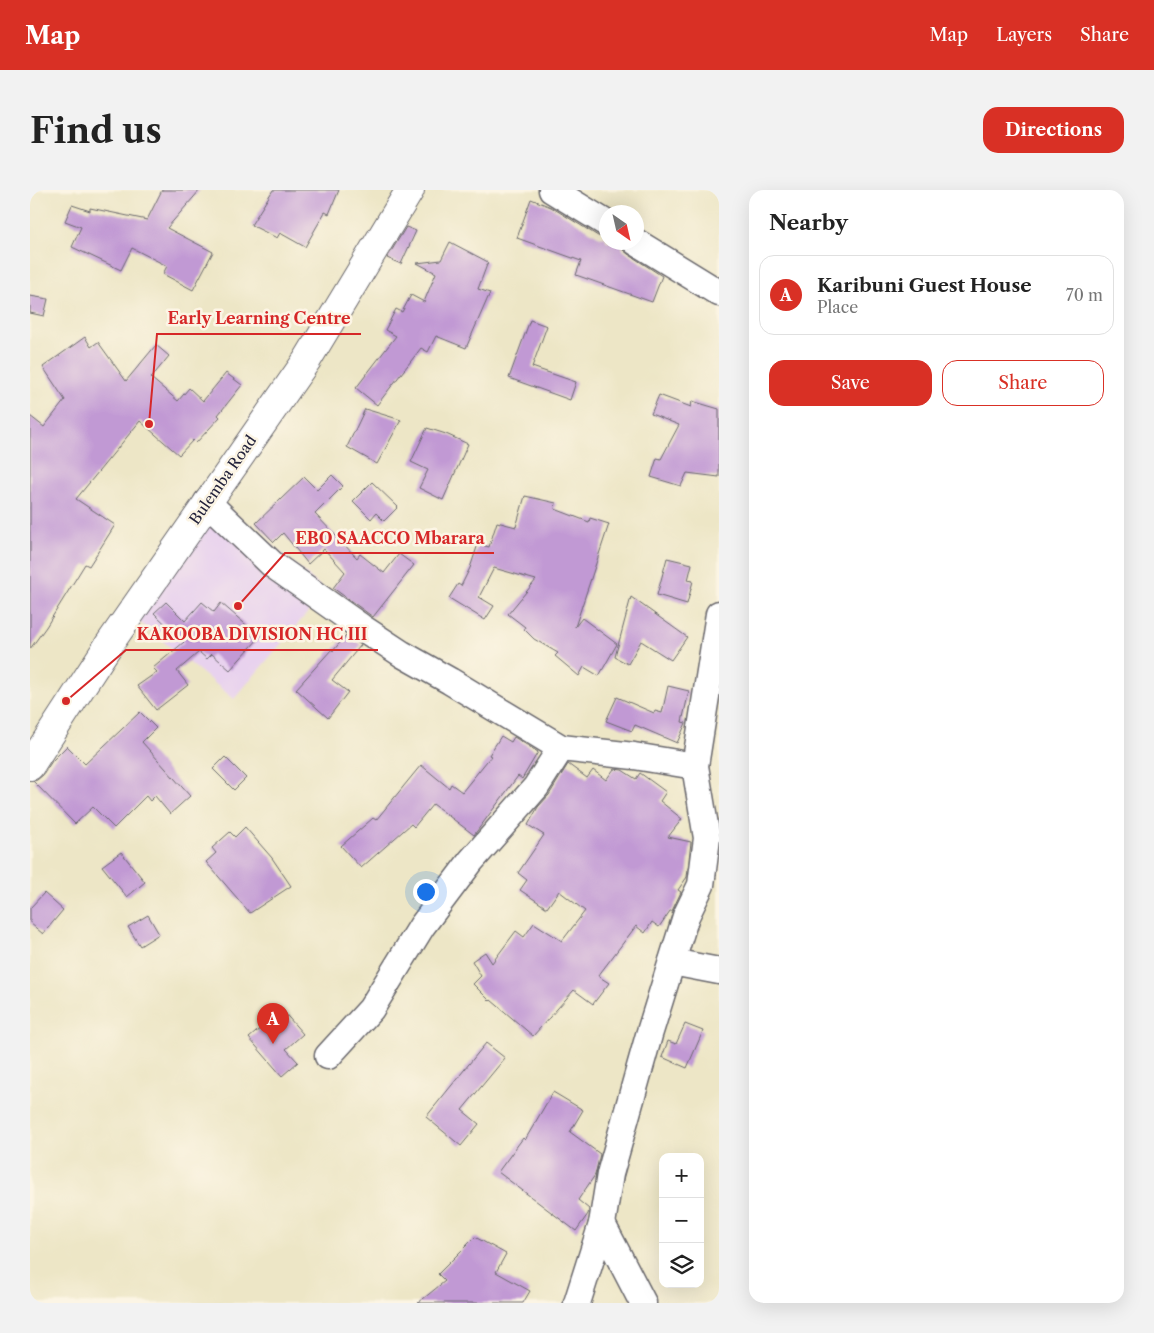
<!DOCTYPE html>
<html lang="en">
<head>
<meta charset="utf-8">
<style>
  body { margin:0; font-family:"Libre Caslon Text",serif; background:#f2f2f2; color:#222 }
  .controls { position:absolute; right:15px; bottom:15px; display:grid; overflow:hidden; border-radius:10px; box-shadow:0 5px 20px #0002 }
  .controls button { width:45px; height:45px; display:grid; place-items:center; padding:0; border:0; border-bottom:1px solid #e0e0e0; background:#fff; color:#222; font:25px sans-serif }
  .compass { position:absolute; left:569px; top:15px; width:45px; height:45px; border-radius:50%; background:#fff; box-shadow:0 5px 20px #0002; rotate:146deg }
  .you { position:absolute; left:395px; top:701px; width:18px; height:18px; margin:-12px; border:4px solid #fff; border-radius:50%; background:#1a73e8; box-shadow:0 0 0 8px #1a73e833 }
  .badge { display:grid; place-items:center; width:32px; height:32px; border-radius:50%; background:#d93025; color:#fff; font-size:16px; font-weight:700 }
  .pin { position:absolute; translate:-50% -41px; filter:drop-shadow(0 1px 2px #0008) }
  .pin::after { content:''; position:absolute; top:26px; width:18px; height:15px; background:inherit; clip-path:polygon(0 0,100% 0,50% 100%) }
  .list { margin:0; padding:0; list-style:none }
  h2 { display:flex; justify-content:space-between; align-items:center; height:65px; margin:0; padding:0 20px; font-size:21px }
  h2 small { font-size:16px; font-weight:400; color:#767676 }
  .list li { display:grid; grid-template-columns:32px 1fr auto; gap:15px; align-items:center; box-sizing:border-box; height:80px; margin:0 10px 10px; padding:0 10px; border:1px solid #e0e0e0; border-radius:15px }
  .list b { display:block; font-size:19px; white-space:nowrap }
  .list p { margin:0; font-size:16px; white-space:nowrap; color:#767676 }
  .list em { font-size:16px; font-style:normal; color:#767676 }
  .actions { display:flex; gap:10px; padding:15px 20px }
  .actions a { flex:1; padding:11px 0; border:1px solid #d93025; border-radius:15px; text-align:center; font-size:18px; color:#d93025 }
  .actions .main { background:#d93025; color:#fff }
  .icon { flex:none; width:28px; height:28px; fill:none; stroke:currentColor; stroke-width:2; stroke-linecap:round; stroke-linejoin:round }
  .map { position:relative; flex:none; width:689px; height:1113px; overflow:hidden; border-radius:15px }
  header { display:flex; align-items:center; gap:30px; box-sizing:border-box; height:70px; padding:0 25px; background:#d93025; color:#fff }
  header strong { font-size:24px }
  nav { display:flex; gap:28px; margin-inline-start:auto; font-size:18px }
  .intro { display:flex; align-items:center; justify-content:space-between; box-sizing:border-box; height:120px; padding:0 30px }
  h1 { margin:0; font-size:35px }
  .button { padding:12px 22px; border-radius:15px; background:#d93025; color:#fff; font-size:18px; font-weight:700 }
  main { display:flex; gap:30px; padding:0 30px }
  aside { flex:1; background:#fff; border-radius:15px; box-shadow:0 5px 20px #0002 }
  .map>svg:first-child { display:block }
  .built { fill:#e8d2ee }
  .building { fill:#c199d4 }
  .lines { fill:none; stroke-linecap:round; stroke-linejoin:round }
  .minor-casing { stroke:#69676c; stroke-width:29 }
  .major-casing { stroke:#69676c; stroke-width:30 }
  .minor { stroke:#fff; stroke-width:26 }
  .major { stroke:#fff; stroke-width:28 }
  .labels { text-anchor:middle; stroke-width:5; stroke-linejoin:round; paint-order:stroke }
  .street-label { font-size:15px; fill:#22223b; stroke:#fcf5e5 }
  .leader { fill:none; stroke:#d62828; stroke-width:2 }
  .callout-dot { fill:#d62828; stroke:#fcf5e5; stroke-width:2 }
  .callout-label { font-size:16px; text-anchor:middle; font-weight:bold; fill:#d62828; stroke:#fcf5e5; stroke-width:5; stroke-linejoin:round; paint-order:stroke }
</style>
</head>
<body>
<header>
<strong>Map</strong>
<nav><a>Map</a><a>Layers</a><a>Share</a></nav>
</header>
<div class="intro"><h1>Find us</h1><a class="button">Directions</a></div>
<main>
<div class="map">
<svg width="689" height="1113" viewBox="0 0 689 1113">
  <rect width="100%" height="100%" fill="#fcf5e5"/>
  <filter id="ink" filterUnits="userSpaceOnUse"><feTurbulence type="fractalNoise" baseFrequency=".02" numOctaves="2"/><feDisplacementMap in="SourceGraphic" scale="10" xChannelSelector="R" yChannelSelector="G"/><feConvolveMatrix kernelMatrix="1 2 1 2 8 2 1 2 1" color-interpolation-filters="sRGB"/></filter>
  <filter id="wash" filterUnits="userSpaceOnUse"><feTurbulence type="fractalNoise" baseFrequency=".0096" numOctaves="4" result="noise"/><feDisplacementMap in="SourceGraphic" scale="20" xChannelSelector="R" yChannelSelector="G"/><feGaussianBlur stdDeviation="1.12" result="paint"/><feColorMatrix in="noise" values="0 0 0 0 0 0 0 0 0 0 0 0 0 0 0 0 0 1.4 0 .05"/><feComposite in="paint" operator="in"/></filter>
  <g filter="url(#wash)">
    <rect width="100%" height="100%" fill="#ede6c6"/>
    <polygon class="built" points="187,308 296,401 204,509 107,430"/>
    <g id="blocks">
      <g class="building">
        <polygon points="132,0 170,0 137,38 183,62 163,100 133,84 137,76 102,58 91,80 42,57 51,37 35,31 42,15 60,21 60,18 117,30"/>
        <polygon points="243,0 309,0 299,24 295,22 275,57 250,43 247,48 221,35"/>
        <polygon points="501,9 521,17 568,46 576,48 576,52 591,52 593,60 598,64 632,86 622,112 546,85 551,71 487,48"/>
        <polygon points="376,37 386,41 371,74 357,68"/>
        <polygon points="420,52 458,72 448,99 460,103 436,158 406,146 398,162 391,158 347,215 326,198 366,146 355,140 366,119 372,122 381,105 394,112 406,83 387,73 411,70"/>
        <polygon points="0,106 18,109 14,126 0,123"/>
        <polygon points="500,130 517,136 502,177 546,192 540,210 479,188"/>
        <polygon points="55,147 61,157 68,152 96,191 126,155 139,166 121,188 148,211 159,198 173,211 196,183 212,195 188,225 190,227 166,253 163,250 149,265 110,231 46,309 85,335 59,376 55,374 16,437 0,459 0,226 14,237 35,210 13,177"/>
        <polygon points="629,205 661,217 662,211 689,219 689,287 657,283 651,296 621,287 627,268 631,269 649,235 621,224"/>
        <polygon points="335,219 371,230 347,274 317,257"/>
        <polygon points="397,238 416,244 438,254 413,310 389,298 398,280 381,272"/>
        <polygon points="302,285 313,296 285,324 327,368 330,364 354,383 369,364 384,375 343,427 303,398 315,382 294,359 278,374 253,343 244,352 226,333 274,287 287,300"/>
        <polygon points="342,292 368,317 354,331 346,323 341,329 323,311"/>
        <polygon points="495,306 526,313 525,319 559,332 560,328 579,334 545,437 552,428 587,454 569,486 554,477 549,486 525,466 528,463 504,449 494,439 495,437 478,424 506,390 464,378 449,407 464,416 455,430 419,408 428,394 431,396 440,378 448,354 459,357 467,332 486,337"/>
        <polygon points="637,368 662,374 658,390 663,391 657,414 627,405"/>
        <polygon points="601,407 657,447 641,470 611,451 598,474 585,467"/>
        <polygon points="136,412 155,431 172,412 184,422 191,413 230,447 200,480 182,464 177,469 169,462 147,481 158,495 126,520 107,496 127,482 123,478 154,452 124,423"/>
        <polygon points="316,445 331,455 302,490 318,502 298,528 266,499 302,459 303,461"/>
        <polygon points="638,496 659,501 652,532 656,533 647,553 605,535 602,541 576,531 587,507 624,523 625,521 632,523"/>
        <polygon points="110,522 126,538 112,552 160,606 140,624 125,606 120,611 116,606 84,638 63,617 45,634 3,591 7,590 13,585 22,571 37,556 55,574"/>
        <polygon points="471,546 481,552 484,547 508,562 492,589 488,586 444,645 403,614 384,637 381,634 331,678 311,656 343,628 346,630 391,575 419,598 421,594 432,602 461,566 459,565"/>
        <polygon points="195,567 216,588 204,600 183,579"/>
        <polygon points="538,574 557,588 563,580 576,590 584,579 592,580 606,589 610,583 636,602 630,611 652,629 638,647 661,652 657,687 648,700 651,702 642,721 640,721 629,737 622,732 615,743 606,736 568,786 579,793 563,814 544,800 503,846 461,810 460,811 443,794 451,786 442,771 455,762 462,773 486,741 494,747 504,733 532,751 555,721 529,701 517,718 490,700 497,690 488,683 514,645 498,635 508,617 519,605"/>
        <polygon points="215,637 242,668 261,696 220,723 176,672 186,663 182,658 200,642 205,647"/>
        <polygon points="91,662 115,692 97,707 72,676"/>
        <polygon points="14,703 33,720 13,744 0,733 0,718"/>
        <polygon points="118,725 129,744 110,756 98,737"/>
        <polygon points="252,820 273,844 256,859 268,872 252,886 219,848"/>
        <polygon points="655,834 673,841 657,878 632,867 638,851 646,854"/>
        <polygon points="456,853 475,868 432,920 449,934 431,956 396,927"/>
        <polygon points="523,902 553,920 540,942 570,964 565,985 548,1010 559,1019 558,1024 546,1041 468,982 493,948 495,950"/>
        <polygon points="445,1047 476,1064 466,1082 500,1101 493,1113 388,1113 415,1091 408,1084"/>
      </g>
    </g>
  </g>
  <g filter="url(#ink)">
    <use href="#blocks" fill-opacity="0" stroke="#69676c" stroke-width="1"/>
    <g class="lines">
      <defs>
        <g id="minor">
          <polyline points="522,0 576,33"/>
          <polyline points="606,52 689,103"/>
          <polyline points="177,312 243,375 331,437 372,464 420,491 531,558 604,566 665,576"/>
          <polyline points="642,772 689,781"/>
          <polyline points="298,866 341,819 392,736 441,671 506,597 531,558"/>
          <polyline points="572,1034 613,1113"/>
          <polyline points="547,1113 572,1034 580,984 619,845 656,726 671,695 677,648 665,576 689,424"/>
        </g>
        <polyline id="major" points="0,576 80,453 277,170 380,0"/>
      </defs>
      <use href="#minor" class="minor-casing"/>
      <use href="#major" class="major-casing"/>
      <use href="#minor" class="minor"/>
      <use href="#major" class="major"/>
    </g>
  </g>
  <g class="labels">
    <g class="street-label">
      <text transform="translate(193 290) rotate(-55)" y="5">Bulemba Road</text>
    </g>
  </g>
  <path class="leader" d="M119 234L127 144H331M208 416L255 363H464M36 511L96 460H348"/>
  <g class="callout-dot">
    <circle cx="119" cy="234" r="5"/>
    <circle cx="208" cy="416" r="5"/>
    <circle cx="36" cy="511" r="5"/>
  </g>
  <g class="callout-label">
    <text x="229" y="134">Early Learning Centre</text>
    <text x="360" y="354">EBO SAACCO Mbarara</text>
    <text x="222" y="450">KAKOOBA DIVISION HC III</text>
  </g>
</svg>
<div class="controls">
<button>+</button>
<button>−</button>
<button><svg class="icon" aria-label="layers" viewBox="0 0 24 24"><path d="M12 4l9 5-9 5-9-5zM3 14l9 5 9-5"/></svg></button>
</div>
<svg class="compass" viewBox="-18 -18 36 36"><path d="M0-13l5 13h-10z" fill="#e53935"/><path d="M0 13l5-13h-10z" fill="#767676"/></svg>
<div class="you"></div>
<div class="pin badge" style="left:243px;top:854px">A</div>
</div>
<aside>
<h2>Nearby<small></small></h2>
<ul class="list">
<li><span class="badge">A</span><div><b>Karibuni Guest House</b><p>Place</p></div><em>70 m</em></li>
</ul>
<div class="actions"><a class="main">Save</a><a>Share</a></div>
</aside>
</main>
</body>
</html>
